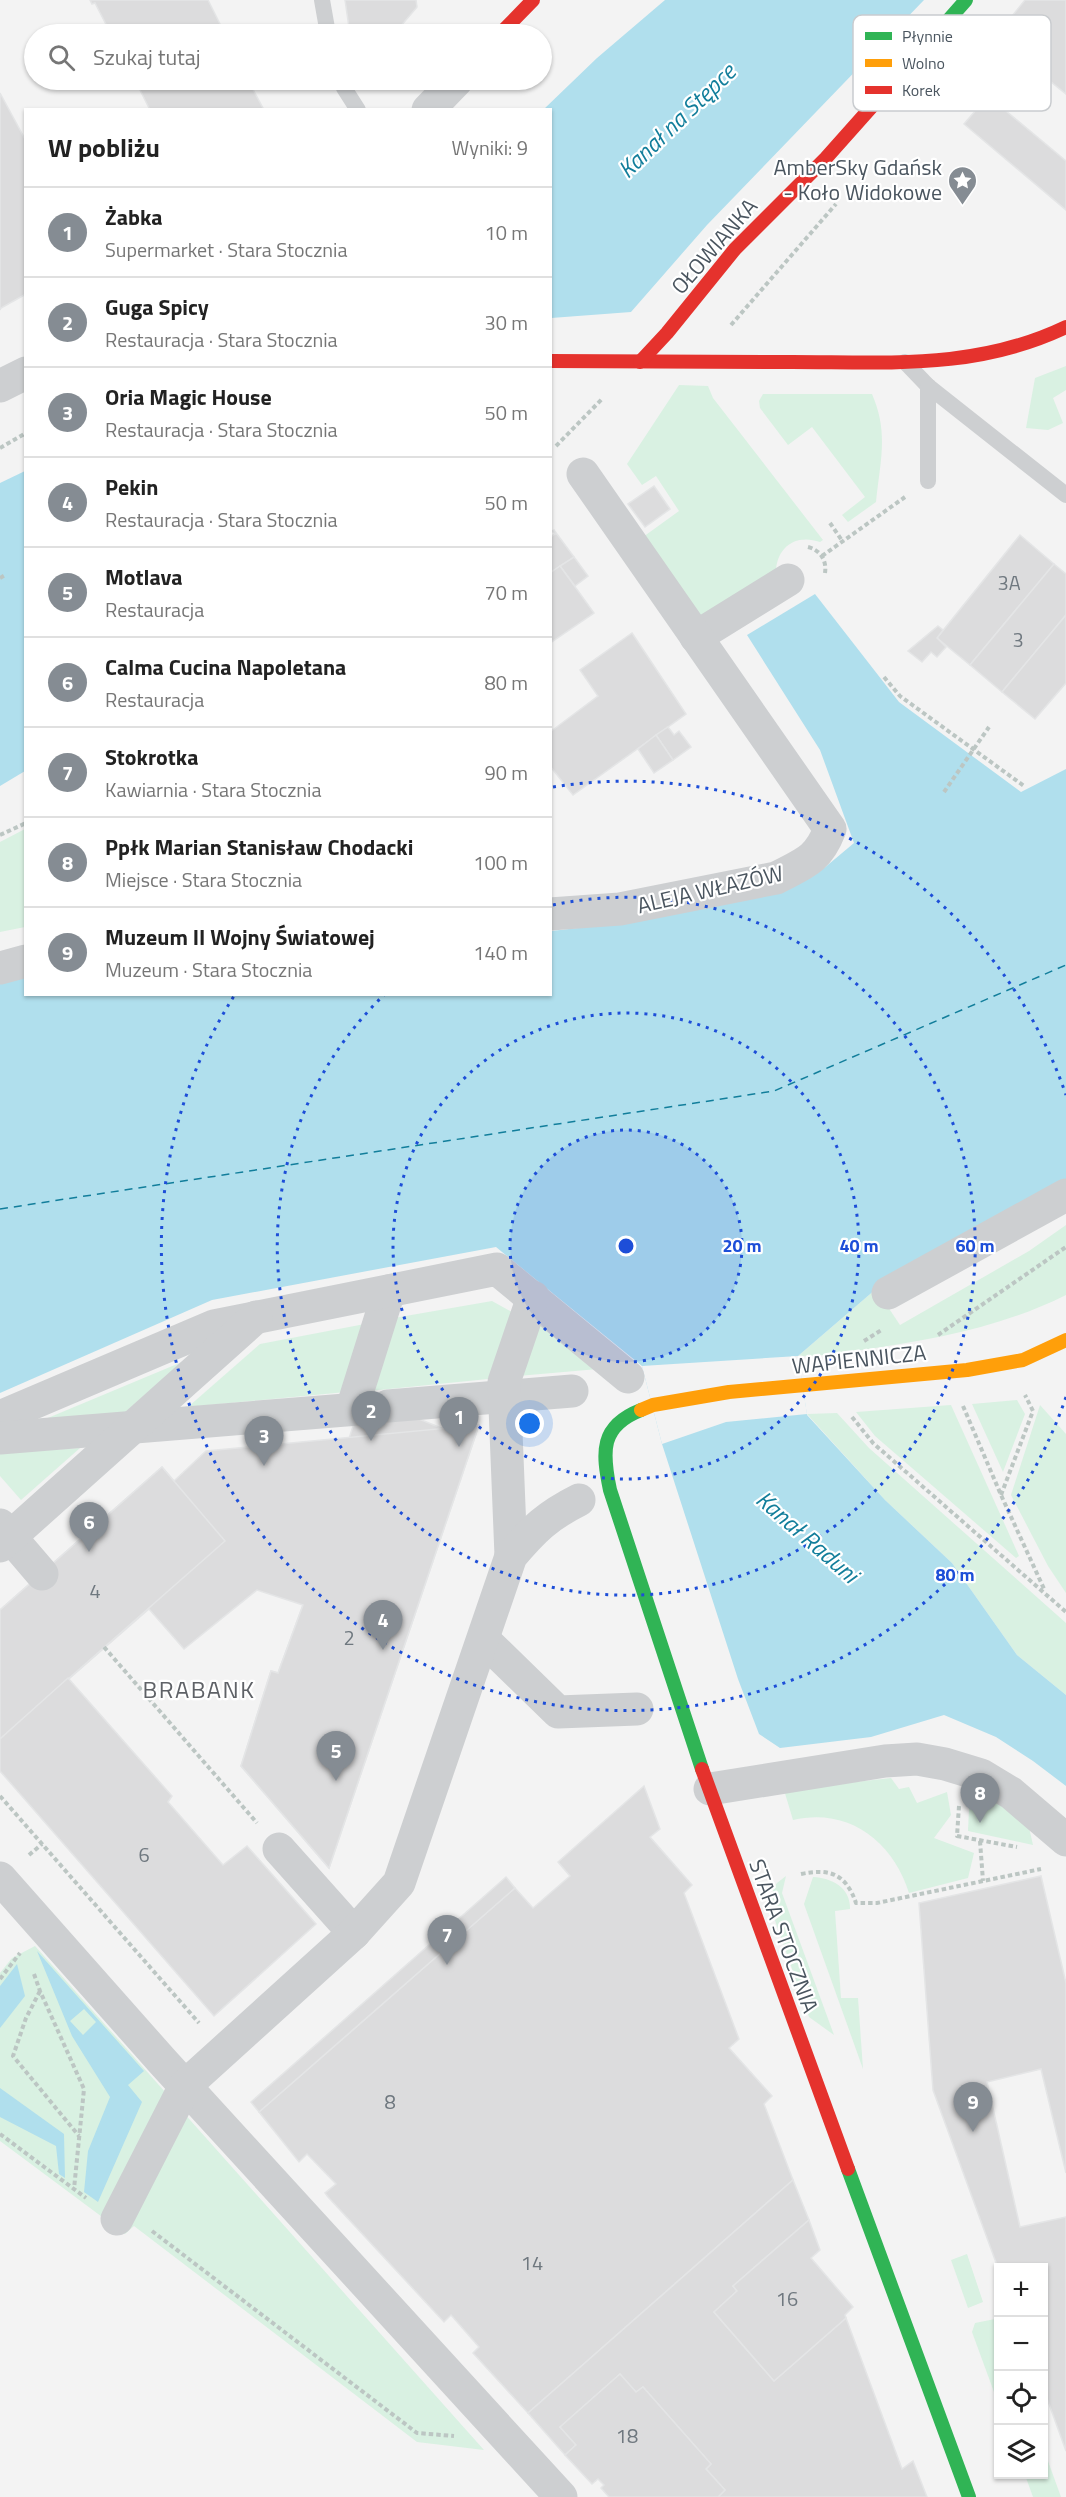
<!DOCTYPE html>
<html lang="pl">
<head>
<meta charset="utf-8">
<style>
  body { margin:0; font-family:"Titillium Web",sans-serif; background:#f6f6f6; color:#222 }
  .controls { position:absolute; right:18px; bottom:18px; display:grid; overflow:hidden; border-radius:0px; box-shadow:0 2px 4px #0004 }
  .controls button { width:54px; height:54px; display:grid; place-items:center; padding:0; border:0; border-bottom:2px solid #e0e0e0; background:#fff; color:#222; font:30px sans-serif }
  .you { position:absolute; left:530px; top:1424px; width:21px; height:21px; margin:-15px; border:4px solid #fff; border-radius:50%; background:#1a73e8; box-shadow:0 0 0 9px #1a73e833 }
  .badge { display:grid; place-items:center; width:39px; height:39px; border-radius:50%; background:#858c93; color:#fff; font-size:20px; font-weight:700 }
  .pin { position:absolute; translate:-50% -50px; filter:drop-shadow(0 2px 3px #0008) }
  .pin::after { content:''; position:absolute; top:32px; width:21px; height:18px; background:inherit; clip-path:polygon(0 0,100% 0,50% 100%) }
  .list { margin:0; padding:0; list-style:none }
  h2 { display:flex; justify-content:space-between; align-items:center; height:78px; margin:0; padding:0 24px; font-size:26px }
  h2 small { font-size:20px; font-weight:400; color:#767676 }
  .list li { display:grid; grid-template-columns:39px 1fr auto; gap:18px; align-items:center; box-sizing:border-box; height:90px; padding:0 24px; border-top:2px solid #e0e0e0 }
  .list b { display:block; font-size:22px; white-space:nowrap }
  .list p { margin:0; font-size:20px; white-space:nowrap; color:#767676 }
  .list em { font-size:20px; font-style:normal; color:#767676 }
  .icon { flex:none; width:33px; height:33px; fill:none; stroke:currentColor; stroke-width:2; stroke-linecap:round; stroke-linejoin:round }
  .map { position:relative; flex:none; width:1066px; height:2497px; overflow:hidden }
  .search { position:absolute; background:#fff; box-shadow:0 2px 4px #0004; left:24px; top:24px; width:528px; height:66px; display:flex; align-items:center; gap:15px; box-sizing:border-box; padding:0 21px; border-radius:33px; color:#767676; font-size:22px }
  .panel { position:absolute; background:#fff; box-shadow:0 2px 4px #0004; left:24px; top:108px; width:528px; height:888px; border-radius:0px }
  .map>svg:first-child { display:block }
  .green { fill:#d9f1e2 }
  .water { fill:#b0dfed; fill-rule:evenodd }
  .pier { fill:#f3f3f3 }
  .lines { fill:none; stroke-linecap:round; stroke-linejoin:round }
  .ferry { stroke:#127e9b; stroke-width:1.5; stroke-dasharray:8 6; stroke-linecap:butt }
  .building { fill:#dcdcdd; stroke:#e4e5e6; stroke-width:1.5 }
  .path { stroke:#bcc6c3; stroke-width:4; stroke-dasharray:4.5 3; stroke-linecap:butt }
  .lane { stroke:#cdcfd1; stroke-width:16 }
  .street { stroke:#cdcfd1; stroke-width:33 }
  .fast { stroke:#30b455; stroke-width:14 }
  .slow { stroke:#ff9f0a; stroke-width:14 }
  .jam { stroke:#e5322d; stroke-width:14 }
  .ring { fill:none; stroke:#1d4ed8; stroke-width:3; stroke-dasharray:3 6 }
  .labels { text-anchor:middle; stroke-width:4.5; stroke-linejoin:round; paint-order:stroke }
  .number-label { font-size:20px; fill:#6f787f }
  .poi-label { font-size:22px; fill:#4a555f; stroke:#fff; text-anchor:end }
  .street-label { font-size:22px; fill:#4a555f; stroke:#fff }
  .water-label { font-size:24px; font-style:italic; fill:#127e9b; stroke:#fff }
  .neighbourhood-label { font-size:24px; letter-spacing:1.5px; fill:#5f6267; stroke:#fff }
  .key { fill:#fff; stroke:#c9cccf; stroke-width:1.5 }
  .key-label { font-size:16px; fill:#4a555f }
  .centre { fill:#1d4ed8; stroke:#fff; stroke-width:3 }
  .ring-label { font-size:18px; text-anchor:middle; font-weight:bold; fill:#1d4ed8; stroke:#fff; stroke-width:4.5; stroke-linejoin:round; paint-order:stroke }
</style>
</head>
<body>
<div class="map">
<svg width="1066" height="2497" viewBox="0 0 1066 2497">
  <rect width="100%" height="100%" fill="#f3f3f3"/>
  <g class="green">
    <polygon points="1066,366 1066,390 1053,398 1063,423 1048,430 1026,428 1035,378"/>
    <path d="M679 385 708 386 713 398 823 540 820 542C795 533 775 548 776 575L703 617 697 616 643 537 679 511 656 476 642 485 627 464Z"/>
    <path d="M763 394H872C889 433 880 461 876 502L848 522 842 515 865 497 812 427 788 445 760 408 759 401Z"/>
    <polygon points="25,829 25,927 0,932 0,842"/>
    <path d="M1066 1225V1295C1002 1327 932 1340 862 1350 841 1352 819 1357 798 1356L876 1289 900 1325 1029 1251Z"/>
    <polygon points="492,1301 512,1312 488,1379 369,1391 394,1318"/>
    <polygon points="538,1320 598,1369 518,1376"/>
    <polygon points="370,1323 346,1392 188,1407 260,1344"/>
    <polygon points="182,1362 122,1415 43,1420"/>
    <polygon points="1017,1400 1025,1414 1003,1472 972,1404"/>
    <polygon points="951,1405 1019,1556 1016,1558 875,1436 856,1412"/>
    <polygon points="1040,1405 1066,1434 1066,1593 1048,1566 1011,1495"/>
    <polygon points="837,1413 869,1448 1066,1623 1066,1695 1017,1655 952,1563 885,1500 807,1414"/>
    <polygon points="80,1448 21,1500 0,1476 0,1453"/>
    <path d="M891 1778 899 1789 909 1787 917 1803 947 1792 951 1815 934 1838 974 1853 968 1878 909 1893C893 1841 848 1807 793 1820L784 1790Z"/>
    <polygon points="970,1788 980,1791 1028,1823 1033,1845 968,1831"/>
    <polygon points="786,1876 782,1893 834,2035 809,2017 772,1912 773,1889 777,1883"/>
    <path d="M813 1877C832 1878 851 1888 850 1909L835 1911 841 1998H858L863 2069 804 1904Z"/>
    <polygon points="35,1946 484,2450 417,2442 134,2226 125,2234 0,2141 0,1973 12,1958"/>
    <polygon points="967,2254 983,2302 968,2308 951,2260"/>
    <polygon points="995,2319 998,2328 998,2403 972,2332 975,2323"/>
    <polygon points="1044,2450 1061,2497 1033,2497 1025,2475 1044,2474"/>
  </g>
  <g class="water">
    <polygon points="665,0 924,0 707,225 631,312 551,318 550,110 544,109 597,58"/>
    <polygon points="25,471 25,771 0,786 0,483"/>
    <polygon points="815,594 899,702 1021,792 1066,769 1066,1180 876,1289 798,1356 807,1415 885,1500 952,1563 1017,1655 1066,1695 1066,1786 1033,1761 996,1737 944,1715 871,1737 780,1748 759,1734 738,1679 662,1444 642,1366 496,1247 212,1300 0,1393 0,981 25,972 26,994 550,994 551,931 632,922 823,869 854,843 820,750 747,635"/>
    <path d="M37 1951 144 2071 128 2085 142 2102 98 2202 84 2192 88 2151 110 2097 72 2036ZM84 2009 96 2022 83 2035 70 2021Z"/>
    <polygon points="17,1964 25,1996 0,2028 0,1986"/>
    <polygon points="0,2088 64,2134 65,2178 59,2174 56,2146 0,2117"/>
  </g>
  <polygon class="pier" points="798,1356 807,1414 726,1422 662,1444 642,1366"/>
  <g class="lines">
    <polyline class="ferry" points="0,1209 774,1091 1066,965"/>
  </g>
  <g class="building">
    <polygon points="90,0 208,0 225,34 111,34 95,3 92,4"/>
    <polygon points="345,0 416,0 417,7 394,34 350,34"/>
    <polygon points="1025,0 1066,0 1066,94 995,37"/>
    <polygon points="135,80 248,80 264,110 150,110"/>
    <polygon points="0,93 26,141 26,294 1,308 0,310"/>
    <polygon points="988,96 1066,161 1066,210 964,124"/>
    <polygon points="654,486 670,509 645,527 628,504"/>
    <polygon points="554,530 574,557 550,573 550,537 555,534 552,531"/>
    <polygon points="1020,535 1054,564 970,665 937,638"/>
    <polygon points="574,557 588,576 575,586 560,566"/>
    <polygon points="1054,564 1066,574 1066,615 1002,692 970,665"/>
    <polygon points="560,566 594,613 550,643 550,573"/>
    <polygon points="1066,615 1066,683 1035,719 1002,692"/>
    <polygon points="938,626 943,630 937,638 946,647 937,657 931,652 922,662 908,651"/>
    <polygon points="632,633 686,714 573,795 550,766 550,732 598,696 580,670"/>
    <polygon points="668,727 674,735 679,731 691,747 673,760 656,735"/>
    <polygon points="656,735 673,760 654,773 638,749"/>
    <polygon points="363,1396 441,1428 479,1425 329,1868 241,1766 271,1671 278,1673 303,1605 308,1586 301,1584"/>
    <polygon points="479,1425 329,1868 241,1766 271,1671 278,1673 303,1605 257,1590 184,1649 149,1609 0,1739 0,1610 162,1467 174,1481 206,1451"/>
    <polygon points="162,1467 225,1541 0,1739 0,1610"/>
    <polygon points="68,1678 172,1796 168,1802 223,1865 247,1846 316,1924 214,2016 0,1771 0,1739"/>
    <polygon points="644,1786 660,1829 650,1837 692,1885 684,1893 739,2039 729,2048 772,2096 764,2104 793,2180 528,2413 473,2353 479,2347 451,2315 444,2322 328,2197 325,2193 336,2184 307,2154 299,2162 259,2112 515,1888 533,1908 570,1876 558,1862"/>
    <polygon points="1041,1876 1066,1983 1066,2173 1041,2069 987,2082 1020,2227 1066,2217 1066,2451 1044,2390 1044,2268 998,2268 933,2090 919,1903"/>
    <polygon points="506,1877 515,1888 259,2112 251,2102"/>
    <polygon points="793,2180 809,2220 733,2286 737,2291 714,2312 774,2381 846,2318 902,2469 913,2461 927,2497 718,2497 725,2490 706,2469 711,2464 643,2387 636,2392 620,2374 560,2427 576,2445 565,2455 528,2413"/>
    <polygon points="809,2220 820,2250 811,2258 853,2307 845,2315 846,2318 774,2381 714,2312 737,2291 733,2286"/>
    <polygon points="620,2374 636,2392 643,2387 711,2464 706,2469 725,2490 718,2497 609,2497 601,2488 604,2485 598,2479 592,2484 565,2455 576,2445 560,2427"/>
  </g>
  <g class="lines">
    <g class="path">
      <polyline points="731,325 836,204"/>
      <polyline points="556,446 603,398"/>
      <polyline points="0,448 26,433"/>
      <polyline points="830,523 843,542"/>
      <path d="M808 547C820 550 827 560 825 573"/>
      <polyline points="822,556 905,497"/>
      <polyline points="0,578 5,575"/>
      <polyline points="884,677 900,696 1024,786"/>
      <polyline points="944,792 989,727"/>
      <polyline points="0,835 26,823"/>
      <polyline points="938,1335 1066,1247"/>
      <polyline points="864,1341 883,1329"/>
      <polyline points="963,1406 1001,1495 1045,1591"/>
      <polyline points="852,1417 873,1443 1066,1612"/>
      <polyline points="1001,1495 1033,1411 1025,1395"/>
      <polyline points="104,1647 257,1823"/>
      <polyline points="0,1796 199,2023"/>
      <polyline points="959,1806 957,1836 1017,1847"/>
      <polyline points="980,1841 983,1881"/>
      <polyline points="29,1855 42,1844"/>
      <path d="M801 1874C830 1868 846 1874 856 1903H877L1041 1869"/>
      <polyline points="34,1974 40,1991 84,2089 74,2189"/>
      <polyline points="0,1979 20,1953"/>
      <polyline points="40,1991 26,2018 13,2056 79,2136"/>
      <polyline points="0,2134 86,2198"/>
      <polyline points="152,2231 417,2433 454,2436"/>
    </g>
    <g class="lane">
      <polyline points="322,0 328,34"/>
      <polyline points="341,80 344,88 358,110"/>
      <polyline points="905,362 928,386 1066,495"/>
      <polyline points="928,481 928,386"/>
    </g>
    <g class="street">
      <polyline points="428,110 457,80"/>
      <polyline points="0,386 26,373"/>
      <polyline points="696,637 788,580"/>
      <path d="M550 914 620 909 776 878C805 863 818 860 830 829L583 474"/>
      <polyline points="0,968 26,961"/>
      <polyline points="888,1293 1066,1195"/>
      <polyline points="388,1406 572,1391"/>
      <polyline points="352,1409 389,1291"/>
      <polyline points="0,1417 214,1326 497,1269 628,1377"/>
      <polyline points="0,1438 358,1409"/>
      <polyline points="0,1525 42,1574"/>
      <polyline points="0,1546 256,1317"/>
      <polyline points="511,1556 504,1382 533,1297"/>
      <polyline points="484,1640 558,1712 637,1709"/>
      <polyline points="710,1789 885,1761 917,1759 945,1764 981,1775 1011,1793 1066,1840"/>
      <polyline points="279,1849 354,1933"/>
      <polyline points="0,1878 163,2062 561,2497"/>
      <path d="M117 2219 185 2086 354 1933 399 1883 511 1556C534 1529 547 1516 579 1500"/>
    </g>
    <g class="fast">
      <polyline points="907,67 966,0"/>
      <path d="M641 1410C600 1426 602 1452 610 1490L702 1769"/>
      <polyline points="848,2169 969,2497"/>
    </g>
    <polyline class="slow" points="641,1410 653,1405 729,1392 967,1370 1023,1360 1066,1340"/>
    <g class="jam">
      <polyline points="500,34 533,0"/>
      <path d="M550 361C631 362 712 362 792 362 889 362 976 370 1066 327"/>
      <polyline points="640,362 667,333 735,249 826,158 907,67"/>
      <polyline points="702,1769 848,2169"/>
    </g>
  </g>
  <circle cx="626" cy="1246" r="116" fill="#1d4ed8" fill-opacity=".12"/>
  <g class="ring">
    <circle cx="626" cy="1246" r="116"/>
    <circle cx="626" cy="1246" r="233"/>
    <path d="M553 905A349 349 0 1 1 384 995"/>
    <path d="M1066 1397A465 465 0 1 1 234 996M553 787A465 465 0 0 1 1066 1095"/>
  </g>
  <defs>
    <symbol id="sight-pin" viewBox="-11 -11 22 30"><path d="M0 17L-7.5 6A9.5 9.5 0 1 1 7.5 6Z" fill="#858c93" stroke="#fff"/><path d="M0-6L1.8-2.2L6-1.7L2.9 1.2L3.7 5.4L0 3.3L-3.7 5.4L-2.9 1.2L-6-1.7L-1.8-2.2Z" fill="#fff"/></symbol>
  </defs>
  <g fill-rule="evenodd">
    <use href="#sight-pin" x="946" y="164" width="33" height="45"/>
  </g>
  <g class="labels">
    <g class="number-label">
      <text x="1009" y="590">3A</text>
      <text x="1018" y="647">3</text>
      <text x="95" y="1598">4</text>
      <text x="349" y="1645">2</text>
      <text x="144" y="1862">6</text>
      <text x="390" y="2109">8</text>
      <text x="532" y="2270">14</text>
      <text x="787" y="2306">16</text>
      <text x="627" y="2443">18</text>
    </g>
    <g class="poi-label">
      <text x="942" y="175">AmberSky Gdańsk<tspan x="942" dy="25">- Koło Widokowe</tspan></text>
    </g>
    <g class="street-label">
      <text transform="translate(714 246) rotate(-49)" y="8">OŁOWIANKA</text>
      <text transform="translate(710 889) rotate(-13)" y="8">ALEJA WŁAZÓW</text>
      <text transform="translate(859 1359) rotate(-6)" y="8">WAPIENNICZA</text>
      <text transform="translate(784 1936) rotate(70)" y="8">STARA STOCZNIA</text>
    </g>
    <g class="water-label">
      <text transform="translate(677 121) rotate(-44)" y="8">Kanał na Stępce</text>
      <text transform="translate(807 1537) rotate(41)" y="8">Kanał Raduni</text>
    </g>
    <g class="neighbourhood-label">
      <text x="199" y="1698">BRABANK</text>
    </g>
  </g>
  <rect x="853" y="15" width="198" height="96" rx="9" class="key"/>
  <rect x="865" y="32" width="27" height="8" fill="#30b455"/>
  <rect x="865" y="59" width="27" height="8" fill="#ff9f0a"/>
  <rect x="865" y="86" width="27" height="8" fill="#e5322d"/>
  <g class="key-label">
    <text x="902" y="42">Płynnie</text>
    <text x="902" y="69">Wolno</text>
    <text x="902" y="96">Korek</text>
  </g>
  <circle cx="626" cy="1246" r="9" class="centre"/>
  <g class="ring-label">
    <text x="742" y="1252">20 m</text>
    <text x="859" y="1252">40 m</text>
    <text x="975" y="1252">60 m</text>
    <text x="955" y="1581">80 m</text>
  </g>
</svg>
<div class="controls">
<button>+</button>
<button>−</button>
<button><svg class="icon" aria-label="locate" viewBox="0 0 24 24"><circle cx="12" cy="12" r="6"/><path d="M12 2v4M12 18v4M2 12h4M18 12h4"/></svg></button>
<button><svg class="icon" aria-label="layers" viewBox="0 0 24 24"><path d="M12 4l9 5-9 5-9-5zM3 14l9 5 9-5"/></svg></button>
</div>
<div class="you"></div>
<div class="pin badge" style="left:459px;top:1447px">1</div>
<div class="pin badge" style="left:371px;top:1441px">2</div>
<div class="pin badge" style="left:264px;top:1466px">3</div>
<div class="pin badge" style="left:383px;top:1650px">4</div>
<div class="pin badge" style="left:336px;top:1781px">5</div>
<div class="pin badge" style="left:89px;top:1552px">6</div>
<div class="pin badge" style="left:447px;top:1965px">7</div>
<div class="pin badge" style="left:980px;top:1823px">8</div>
<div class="pin badge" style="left:973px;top:2132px">9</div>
<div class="search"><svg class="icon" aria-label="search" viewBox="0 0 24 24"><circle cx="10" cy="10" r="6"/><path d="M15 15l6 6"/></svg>Szukaj tutaj</div>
<section class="panel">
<h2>W pobliżu<small>Wyniki: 9</small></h2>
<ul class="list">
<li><span class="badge">1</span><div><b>Żabka</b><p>Supermarket · Stara Stocznia</p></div><em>10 m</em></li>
<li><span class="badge">2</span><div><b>Guga Spicy</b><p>Restauracja · Stara Stocznia</p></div><em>30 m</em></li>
<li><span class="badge">3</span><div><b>Oria Magic House</b><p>Restauracja · Stara Stocznia</p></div><em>50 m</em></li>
<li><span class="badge">4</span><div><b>Pekin</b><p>Restauracja · Stara Stocznia</p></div><em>50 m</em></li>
<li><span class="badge">5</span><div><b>Motlava</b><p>Restauracja</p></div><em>70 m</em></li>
<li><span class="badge">6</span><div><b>Calma Cucina Napoletana</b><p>Restauracja</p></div><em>80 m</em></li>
<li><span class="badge">7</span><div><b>Stokrotka</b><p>Kawiarnia · Stara Stocznia</p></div><em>90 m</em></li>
<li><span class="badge">8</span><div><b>Ppłk Marian Stanisław Chodacki</b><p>Miejsce · Stara Stocznia</p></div><em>100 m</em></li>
<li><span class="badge">9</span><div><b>Muzeum II Wojny Światowej</b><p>Muzeum · Stara Stocznia</p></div><em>140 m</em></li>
</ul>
</section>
</div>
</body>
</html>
